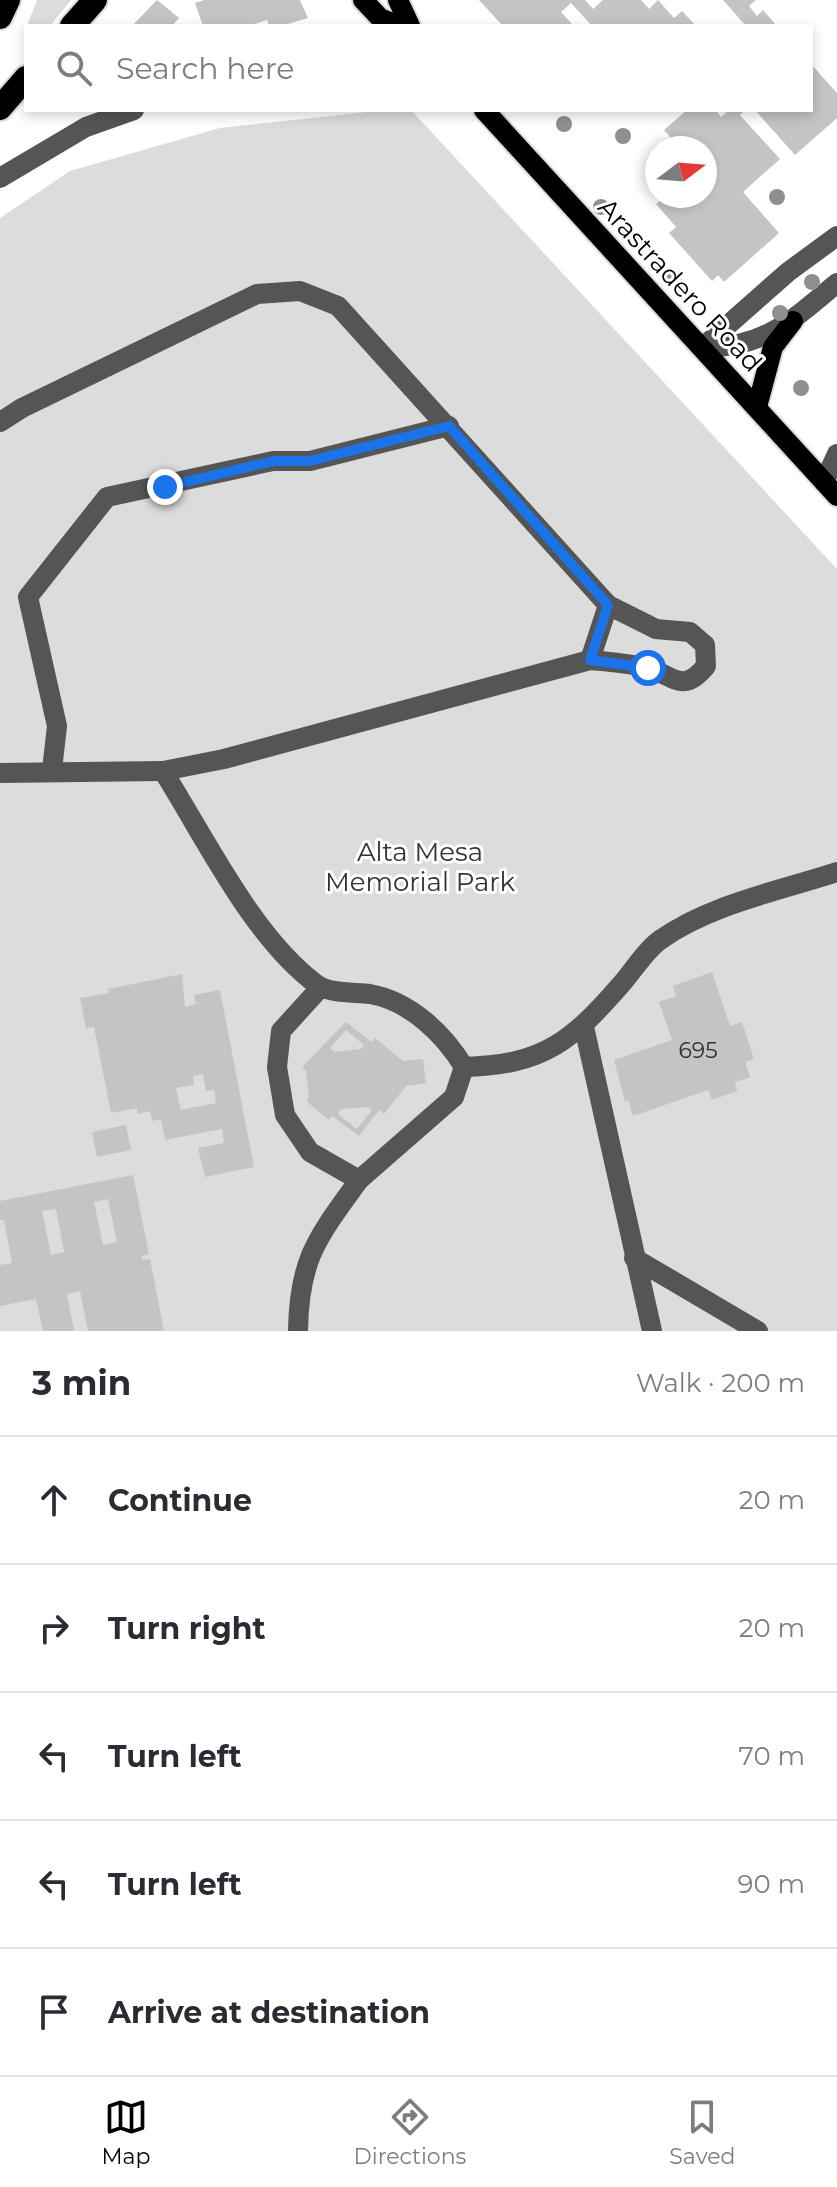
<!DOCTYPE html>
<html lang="en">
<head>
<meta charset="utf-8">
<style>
  body { margin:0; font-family:Montserrat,sans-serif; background:#f2f2f3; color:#2b2b33 }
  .compass { position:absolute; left:645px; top:136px; width:72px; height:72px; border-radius:50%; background:#fff; box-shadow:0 4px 12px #0003; rotate:74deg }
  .stop { position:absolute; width:24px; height:24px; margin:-18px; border:6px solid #1a73e8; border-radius:50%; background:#fff }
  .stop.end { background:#1a73e8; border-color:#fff; box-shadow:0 2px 8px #0008 }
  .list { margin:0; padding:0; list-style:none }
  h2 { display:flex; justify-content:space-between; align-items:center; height:104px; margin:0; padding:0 32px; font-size:34px }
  h2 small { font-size:26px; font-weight:400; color:#7c7c81 }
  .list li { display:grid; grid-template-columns:52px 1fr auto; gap:24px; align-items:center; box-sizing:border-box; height:128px; padding:0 32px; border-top:2px solid #e1e1e2 }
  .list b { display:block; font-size:30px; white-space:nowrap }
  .list em { font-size:26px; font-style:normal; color:#7c7c81 }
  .icon { flex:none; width:44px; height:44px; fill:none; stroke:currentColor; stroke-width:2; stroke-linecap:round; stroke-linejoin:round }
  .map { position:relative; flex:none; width:837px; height:1331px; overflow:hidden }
  .search { position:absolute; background:#fff; box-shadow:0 4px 12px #0003; left:24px; right:24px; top:24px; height:88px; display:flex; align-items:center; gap:20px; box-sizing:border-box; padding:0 28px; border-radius:0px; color:#7c7c81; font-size:30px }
  .sheet { height:744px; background:#fff }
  nav { display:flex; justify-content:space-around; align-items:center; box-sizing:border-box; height:112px; border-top:2px solid #e1e1e2; background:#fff; font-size:22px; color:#7c7c81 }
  nav a { display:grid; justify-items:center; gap:4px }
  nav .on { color:#000 }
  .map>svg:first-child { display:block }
  .green { fill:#dcdcdc }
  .building { fill:#c4c4c4; fill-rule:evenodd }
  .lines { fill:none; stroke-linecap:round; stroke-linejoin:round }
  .major-casing { stroke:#dbdbdb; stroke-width:24 }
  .highway-casing { stroke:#dbdbdb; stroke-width:28 }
  .minor { stroke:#555; stroke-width:20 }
  .major { stroke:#000; stroke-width:20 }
  .highway { stroke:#000; stroke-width:24 }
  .tree { fill:#8f8f8f }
  .route { stroke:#1a73e8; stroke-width:10 }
  .labels { text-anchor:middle; stroke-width:6; stroke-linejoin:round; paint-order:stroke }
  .number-label { font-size:22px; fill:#313131 }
  .street-label { font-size:26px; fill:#000; stroke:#fff }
  .park-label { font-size:26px; fill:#333; stroke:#fff }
</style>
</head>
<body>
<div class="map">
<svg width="837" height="1331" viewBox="0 0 837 1331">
  <rect width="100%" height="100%" fill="#fff"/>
  <g class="green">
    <polygon points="37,0 71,0 50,26 27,26"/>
    <polygon points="386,110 411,110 837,569 837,1331 0,1331 0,218 70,171 220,128"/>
  </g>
  <g class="building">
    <polygon points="157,0 179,18 172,26 132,26"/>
    <polygon points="204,0 300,0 308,18 281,26 269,26 267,20 249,26 203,26 195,3"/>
    <polygon points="479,0 585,0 593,9 603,0 641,0 649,9 658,0 674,18 682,11 696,26 592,26 571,3 561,12 574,26 503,26"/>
    <polygon points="723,0 756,0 749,6 757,16 763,10 777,26 746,26"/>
    <polygon points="811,64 837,93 837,118 795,155 755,110 811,110"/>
    <polygon points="687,110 716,110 721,117 729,110 745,110 740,115 780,159 743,192 779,233 724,282 718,275 712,281 669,233 676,227 656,204 666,196 705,196 705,148 680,148 664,130"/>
    <polygon points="712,972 730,1026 742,1022 754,1059 745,1062 750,1077 735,1082 737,1091 712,1100 708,1090 633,1116 628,1100 625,1102 614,1060 672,1040 659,1002 676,996 673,986"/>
    <path d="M182 974 185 1007 196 1004 194 995 220 990 254 1167 205 1177 198 1148 224 1143 222 1129 165 1140 161 1119 152 1121 150 1111 138 1114 137 1108 111 1113 94 1027 86 1028 80 998 109 993 108 989ZM203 1074 206 1091 214 1090 216 1103 181 1110 176 1088 194 1085 193 1076Z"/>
    <path d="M346 1022 371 1042 375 1038 403 1061 423 1059 426 1083 406 1086 384 1114 379 1110 359 1136 332 1116 329 1120 306 1101 309 1097 306 1071 302 1067ZM346 1030 364 1045 361 1049 335 1052 330 1048ZM367 1107 372 1110 357 1129 338 1114 341 1109Z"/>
    <polygon points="126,1125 131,1150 97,1157 92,1132"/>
    <path d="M133 1175 149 1254 142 1256V1260L150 1259 164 1331H88L80 1291 67 1294 74 1331H43L36 1299 0 1306V1265L12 1263 4 1220H0V1201ZM108 1199 117 1242 103 1245 94 1202ZM56 1209 64 1252 51 1255 42 1211Z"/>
  </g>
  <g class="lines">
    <defs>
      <g id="major">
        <polyline points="363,0 380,18 399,26"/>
        <polyline points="398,0 410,26"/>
        <polyline points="484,110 837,496"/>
        <polyline points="757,407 773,347 793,321"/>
      </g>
      <g id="highway">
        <polyline points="0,17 8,0"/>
        <polyline points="72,26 95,0"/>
        <polyline points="0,108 26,78"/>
      </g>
    </defs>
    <use href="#major" class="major-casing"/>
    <use href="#highway" class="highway-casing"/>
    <g class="minor">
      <polyline points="0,178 86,127 134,110"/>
      <polyline points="703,347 788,272 837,236"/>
      <path d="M703 347C763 349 794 319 837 283"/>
      <path d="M0 422 22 408 257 294 300 291 338 306 608 605 590 660 224 759 163 771C206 839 252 936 316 984 329 994 354 992 370 994 410 1001 444 1034 464 1067 545 1065 573 1040 624 981 635 968 646 950 660 940 711 904 779 891 837 872"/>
      <polyline points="824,482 837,454"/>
      <path d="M590 660C609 662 629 663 647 668 674 675 682 695 706 666L705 645 690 632 656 629 608 605"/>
      <polyline points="52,770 57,726 28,597 107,497 273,461 310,461 449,426"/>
      <polyline points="0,773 163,771"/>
      <polyline points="320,988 281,1031 277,1067 285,1115 310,1152 359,1180 454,1097 464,1067"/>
      <polyline points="584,1027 652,1331"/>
      <polyline points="634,1258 758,1331"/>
      <path d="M298 1331C299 1258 318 1237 359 1180"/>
    </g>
    <use href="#major" class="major"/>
    <use href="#highway" class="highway"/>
  </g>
  <g class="tree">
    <circle cx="564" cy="124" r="8"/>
    <circle cx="623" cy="136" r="8"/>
    <circle cx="777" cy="197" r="8"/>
    <circle cx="601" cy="207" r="8"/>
    <circle cx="674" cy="279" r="8"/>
    <circle cx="812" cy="282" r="8"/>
    <circle cx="780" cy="313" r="8"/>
    <circle cx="801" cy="388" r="8"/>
  </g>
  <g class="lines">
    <polyline class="route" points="165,487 273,461 310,461 449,426 608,605 590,660 648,668"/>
  </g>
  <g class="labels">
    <g class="number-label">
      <text x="698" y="1058">695</text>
    </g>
    <g class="street-label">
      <text transform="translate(680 285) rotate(47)" y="9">Arastradero Road</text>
    </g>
    <g class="park-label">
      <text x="420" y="861">Alta Mesa<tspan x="420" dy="30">Memorial Park</tspan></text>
    </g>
  </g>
</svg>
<svg class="compass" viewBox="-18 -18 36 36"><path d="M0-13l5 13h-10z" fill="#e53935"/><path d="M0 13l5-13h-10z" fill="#7c7c81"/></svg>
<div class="stop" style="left:648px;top:668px"></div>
<div class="stop end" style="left:165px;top:487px"></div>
<div class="search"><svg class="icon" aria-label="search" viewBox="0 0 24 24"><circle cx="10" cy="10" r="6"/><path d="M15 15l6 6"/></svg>Search here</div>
</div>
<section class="sheet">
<h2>3 min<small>Walk · 200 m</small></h2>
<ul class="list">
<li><svg class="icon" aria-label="ahead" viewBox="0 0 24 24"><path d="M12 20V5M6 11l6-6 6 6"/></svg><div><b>Continue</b></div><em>20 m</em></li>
<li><svg class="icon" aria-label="right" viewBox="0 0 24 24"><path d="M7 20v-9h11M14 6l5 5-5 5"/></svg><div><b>Turn right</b></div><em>20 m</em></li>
<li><svg class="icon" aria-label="left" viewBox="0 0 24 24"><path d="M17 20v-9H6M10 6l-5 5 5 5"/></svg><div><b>Turn left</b></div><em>70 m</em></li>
<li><svg class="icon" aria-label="left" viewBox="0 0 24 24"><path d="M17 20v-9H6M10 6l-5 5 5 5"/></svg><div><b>Turn left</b></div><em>90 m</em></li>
<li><svg class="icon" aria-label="arrive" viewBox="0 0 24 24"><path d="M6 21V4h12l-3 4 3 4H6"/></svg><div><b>Arrive at destination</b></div></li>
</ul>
</section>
<nav>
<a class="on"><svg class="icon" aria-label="map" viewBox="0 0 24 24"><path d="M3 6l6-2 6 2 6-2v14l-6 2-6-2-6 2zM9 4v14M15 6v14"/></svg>Map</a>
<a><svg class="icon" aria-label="directions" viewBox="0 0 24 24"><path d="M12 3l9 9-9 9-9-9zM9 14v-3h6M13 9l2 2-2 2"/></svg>Directions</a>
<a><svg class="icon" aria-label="saved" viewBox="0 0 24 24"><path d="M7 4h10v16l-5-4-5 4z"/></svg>Saved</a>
</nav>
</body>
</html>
